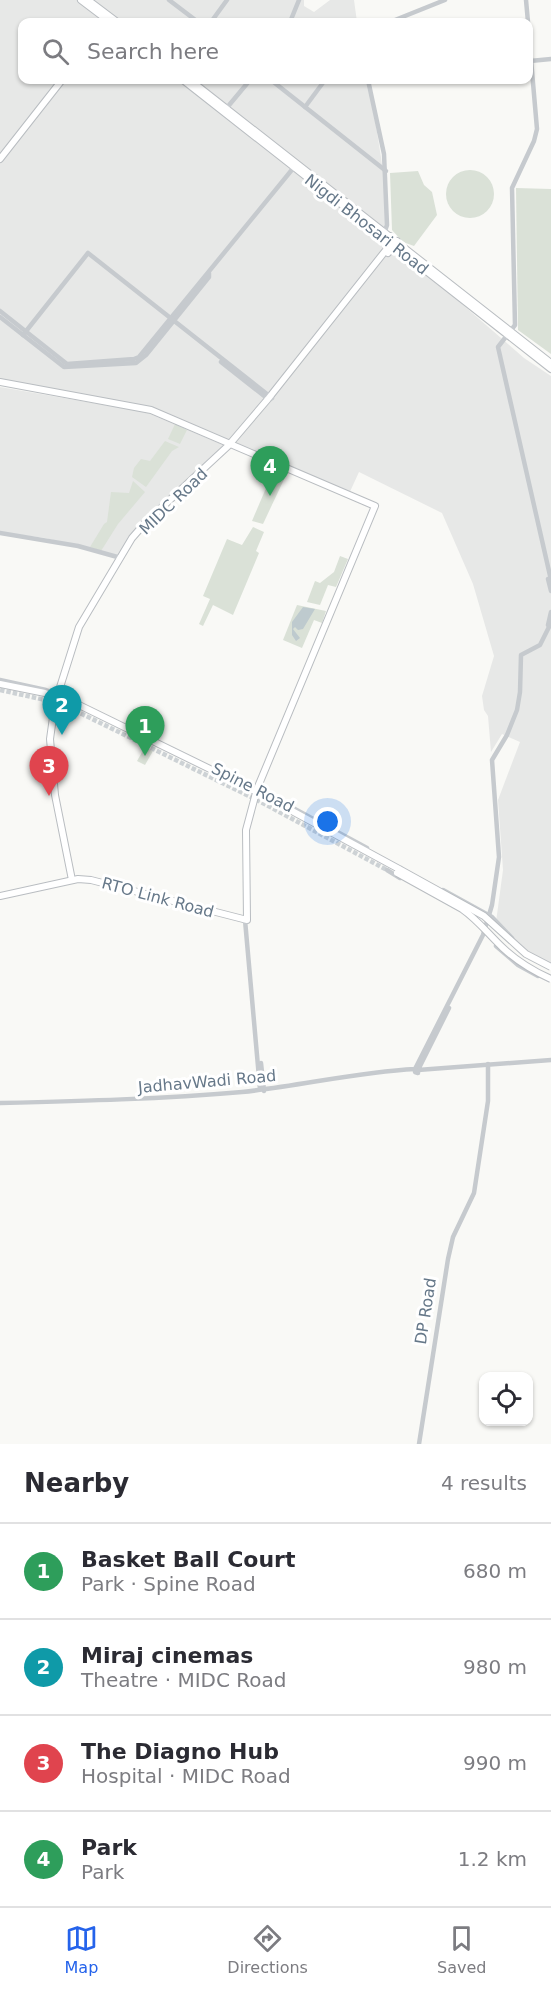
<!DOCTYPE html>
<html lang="en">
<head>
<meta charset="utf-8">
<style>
  body { margin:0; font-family:"DejaVu Sans",sans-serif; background:#f7f7f7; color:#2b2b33 }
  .controls { position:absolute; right:18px; bottom:18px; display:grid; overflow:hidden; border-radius:12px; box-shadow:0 2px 4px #0004 }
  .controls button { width:54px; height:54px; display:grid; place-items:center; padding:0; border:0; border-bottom:2px solid #e1e1e2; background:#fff; color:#2b2b33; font:30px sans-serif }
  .you { position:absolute; left:328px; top:822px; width:21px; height:21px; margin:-15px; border:4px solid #fff; border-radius:50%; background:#1a73e8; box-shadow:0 0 0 9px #1a73e833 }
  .badge { display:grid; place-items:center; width:39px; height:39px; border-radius:50%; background:#2563eb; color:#fff; font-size:20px; font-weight:700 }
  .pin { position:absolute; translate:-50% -50px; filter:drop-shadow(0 2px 3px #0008) }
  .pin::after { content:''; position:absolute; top:32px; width:21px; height:18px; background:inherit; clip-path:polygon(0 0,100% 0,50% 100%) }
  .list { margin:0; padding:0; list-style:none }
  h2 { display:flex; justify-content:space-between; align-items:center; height:78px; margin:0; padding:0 24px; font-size:26px }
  h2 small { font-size:20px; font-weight:400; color:#7c7c81 }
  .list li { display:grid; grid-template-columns:39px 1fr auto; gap:18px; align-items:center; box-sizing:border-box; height:96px; padding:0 24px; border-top:2px solid #e1e1e2 }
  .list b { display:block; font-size:22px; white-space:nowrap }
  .list p { margin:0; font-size:20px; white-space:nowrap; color:#7c7c81 }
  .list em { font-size:20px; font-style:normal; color:#7c7c81 }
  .icon { flex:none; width:33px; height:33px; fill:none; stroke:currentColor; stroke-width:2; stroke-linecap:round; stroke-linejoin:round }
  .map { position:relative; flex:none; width:551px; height:1444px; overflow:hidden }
  .search { position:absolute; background:#fff; box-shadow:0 2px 4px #0004; left:18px; right:18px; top:18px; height:66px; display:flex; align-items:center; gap:15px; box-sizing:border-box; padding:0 21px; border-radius:12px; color:#7c7c81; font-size:22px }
  .sheet { height:462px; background:#fff }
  nav { display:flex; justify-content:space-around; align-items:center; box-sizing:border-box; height:84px; border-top:2px solid #e1e1e2; background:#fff; font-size:16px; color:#7c7c81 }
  nav a { display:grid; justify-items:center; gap:3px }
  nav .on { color:#2563eb }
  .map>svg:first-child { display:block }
  .built { fill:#e7e8e7 }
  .green { fill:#dae1d7 }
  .water { fill:#becace }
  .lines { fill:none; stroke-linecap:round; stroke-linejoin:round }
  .minor-tunnel { stroke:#cdd2d5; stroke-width:4.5; stroke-dasharray:4.5 2; stroke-linecap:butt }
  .major-casing { stroke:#b9bdc1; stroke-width:8 }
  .minor { stroke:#c6cace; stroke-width:4.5 }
  .major { stroke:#fff; stroke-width:6 }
  .major-bridge-casing { stroke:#b9bdc1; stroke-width:8; stroke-linecap:butt }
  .major-bridge { stroke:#fff; stroke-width:6 }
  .labels { text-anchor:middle; stroke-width:6; stroke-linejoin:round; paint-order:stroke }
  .street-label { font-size:16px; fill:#667889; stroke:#fff }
</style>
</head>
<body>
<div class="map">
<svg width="551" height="1444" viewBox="0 0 551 1444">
  <rect width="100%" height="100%" fill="#f9f9f6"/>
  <g class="built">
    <polygon points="0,0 79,0 108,22 22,22 22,80 181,80 388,240 524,358 551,376 551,963 534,956 496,922 503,870 498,800 520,742 502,734 491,752 488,716 484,710 482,696 494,656 473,584 442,513 359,472 348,496 142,406 0,381"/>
    <polygon points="89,0 304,0 304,6 314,12 330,0 354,0 357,22 118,22"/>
    <polygon points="191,80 369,80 384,177 386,232"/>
    <polygon points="0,387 145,412 226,446 142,523 119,556 45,538 0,532"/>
  </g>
  <g class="green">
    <circle cx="470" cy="194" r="24"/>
    <polygon points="418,171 424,185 432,192 437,215 414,246 403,242 392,230 390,173"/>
    <polygon points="516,188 551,189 551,354 518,330"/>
    <polygon points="175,424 187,430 180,444 168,439"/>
    <polygon points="165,441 179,447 172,451 146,487 132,477 134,468 141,459 150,461"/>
    <polygon points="275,467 287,473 263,524 252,521"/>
    <polygon points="133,481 145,492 118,524 101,551 90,547 104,524 107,522 111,492 129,493"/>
    <polygon points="253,527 264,532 256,551 259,553 233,615 213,605 203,626 199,624 210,599 203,596 227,539 242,545"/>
    <polygon points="340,556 348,559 336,587 328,585 320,605 307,602 315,581 320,583 334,572"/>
    <polygon points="297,605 326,611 322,623 314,620 302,648 283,640"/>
    <polygon points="145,747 153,751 145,765 137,761"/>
  </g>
  <polygon class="water" points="303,607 315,609 303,629 298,630 295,627 293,629 300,638 296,641 292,635 292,622"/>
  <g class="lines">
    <polyline class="minor-tunnel" points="0,690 50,701 74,710 259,801 387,870"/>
    <defs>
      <g id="major">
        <polyline points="81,0 110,22"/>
        <polyline points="88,0 117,22"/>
        <polyline points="183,80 551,369"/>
        <polyline points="190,80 551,363"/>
        <polyline points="0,159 62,80"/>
        <polyline points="388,253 397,241"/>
        <polyline points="0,382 151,410 375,506 257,789 246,830 247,920 91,880 78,879 0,896"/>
        <polyline points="0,684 45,693 77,704 257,792 399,869"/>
        <polyline points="72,880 55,795 50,739 55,703 79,627 132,538 146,522 228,446 268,399 386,250 390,236"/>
      </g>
    </defs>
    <use href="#major" class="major-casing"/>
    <g class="minor">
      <polyline points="169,0 198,22"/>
      <polyline points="526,0 528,22"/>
      <polyline points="211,22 227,0"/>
      <polyline points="290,22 299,0"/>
      <polyline points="390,22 445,0"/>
      <polyline points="528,25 537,129 534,141 512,188 515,325 498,347 551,580"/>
      <polyline points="530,61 551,59"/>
      <polyline points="271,80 386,171"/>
      <polyline points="368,80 384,154 387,225 384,234"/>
      <polyline points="305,107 325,80"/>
      <polyline points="225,110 250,80"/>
      <polyline points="0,311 67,364 134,359 139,357 295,166"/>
      <polyline points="0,317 64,367 136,363 146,355 209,277 209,273"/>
      <polyline points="23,335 88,253 272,398"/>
      <polyline points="221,362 268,399"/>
      <polyline points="0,533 78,546 121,558"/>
      <polyline points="548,579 551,591"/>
      <polyline points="548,625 551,612"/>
      <polyline points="0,680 46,690 70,699"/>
      <polyline points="256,788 367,848"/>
      <polyline points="387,870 400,878"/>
      <polyline points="443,890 492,917 512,938"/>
      <polyline points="245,920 260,1089"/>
      <polyline points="496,946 518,965 538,976"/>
      <polyline points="449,1008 418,1070 551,1060"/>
      <polyline points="261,1063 264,1091"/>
      <polygon points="415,1069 418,1070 418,1073 415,1072"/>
      <path d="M0 1103C81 1101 162 1099 242 1092 300 1086 357 1072 415 1069L483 935 492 905 499 857 492 760 507 735 517 710 520 692 521 655 540 645 551 623"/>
      <polyline points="419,1444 448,1259 453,1237 474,1193 488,1101 488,1064"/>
    </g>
    <use href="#major" class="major"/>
    <defs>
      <g id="major-bridge">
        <polyline points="399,869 484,916 526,954 551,967"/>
        <path d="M397 873 462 909C478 920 489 935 503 948 518 962 533 971 551 979"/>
      </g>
    </defs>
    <use href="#major-bridge" class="major-bridge-casing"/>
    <use href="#major-bridge" class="major-bridge"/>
  </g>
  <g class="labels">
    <g class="street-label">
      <text transform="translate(367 224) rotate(38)" y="6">Nigdi Bhosari Road</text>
      <text transform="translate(173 501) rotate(-44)" y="6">MIDC Road</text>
      <text transform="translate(253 787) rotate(27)" y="6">Spine Road</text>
      <text transform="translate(158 897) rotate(15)" y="6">RTO Link Road</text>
      <text transform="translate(207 1081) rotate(-5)" y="6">JadhavWadi Road</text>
      <text transform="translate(425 1311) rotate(-81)" y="6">DP Road</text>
    </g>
  </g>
</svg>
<div class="controls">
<button><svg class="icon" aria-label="locate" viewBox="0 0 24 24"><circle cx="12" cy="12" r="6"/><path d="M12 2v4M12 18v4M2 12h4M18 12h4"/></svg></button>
</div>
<div class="you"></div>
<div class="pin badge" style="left:145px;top:756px;background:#2e9e5b">1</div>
<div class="pin badge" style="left:62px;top:735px;background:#0f9aa8">2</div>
<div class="pin badge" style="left:49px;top:796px;background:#e0444e">3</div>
<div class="pin badge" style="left:270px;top:496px;background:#2e9e5b">4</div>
<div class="search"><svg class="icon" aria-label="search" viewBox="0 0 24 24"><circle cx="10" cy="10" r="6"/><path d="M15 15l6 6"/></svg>Search here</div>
</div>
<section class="sheet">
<h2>Nearby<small>4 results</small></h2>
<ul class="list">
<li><span class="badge" style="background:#2e9e5b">1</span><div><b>Basket Ball Court</b><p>Park · Spine Road</p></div><em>680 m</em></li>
<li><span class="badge" style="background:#0f9aa8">2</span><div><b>Miraj cinemas</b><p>Theatre · MIDC Road</p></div><em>980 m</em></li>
<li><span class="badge" style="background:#e0444e">3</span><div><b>The Diagno Hub</b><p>Hospital · MIDC Road</p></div><em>990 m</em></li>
<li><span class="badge" style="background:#2e9e5b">4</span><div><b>Park</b><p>Park</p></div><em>1.2 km</em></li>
</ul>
</section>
<nav>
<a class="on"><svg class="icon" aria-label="map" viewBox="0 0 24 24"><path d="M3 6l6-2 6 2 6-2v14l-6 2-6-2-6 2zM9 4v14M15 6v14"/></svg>Map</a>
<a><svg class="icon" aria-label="directions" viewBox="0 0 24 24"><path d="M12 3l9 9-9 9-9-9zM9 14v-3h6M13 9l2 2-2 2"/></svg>Directions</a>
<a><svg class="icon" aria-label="saved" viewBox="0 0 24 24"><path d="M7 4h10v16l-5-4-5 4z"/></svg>Saved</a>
</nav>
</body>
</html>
